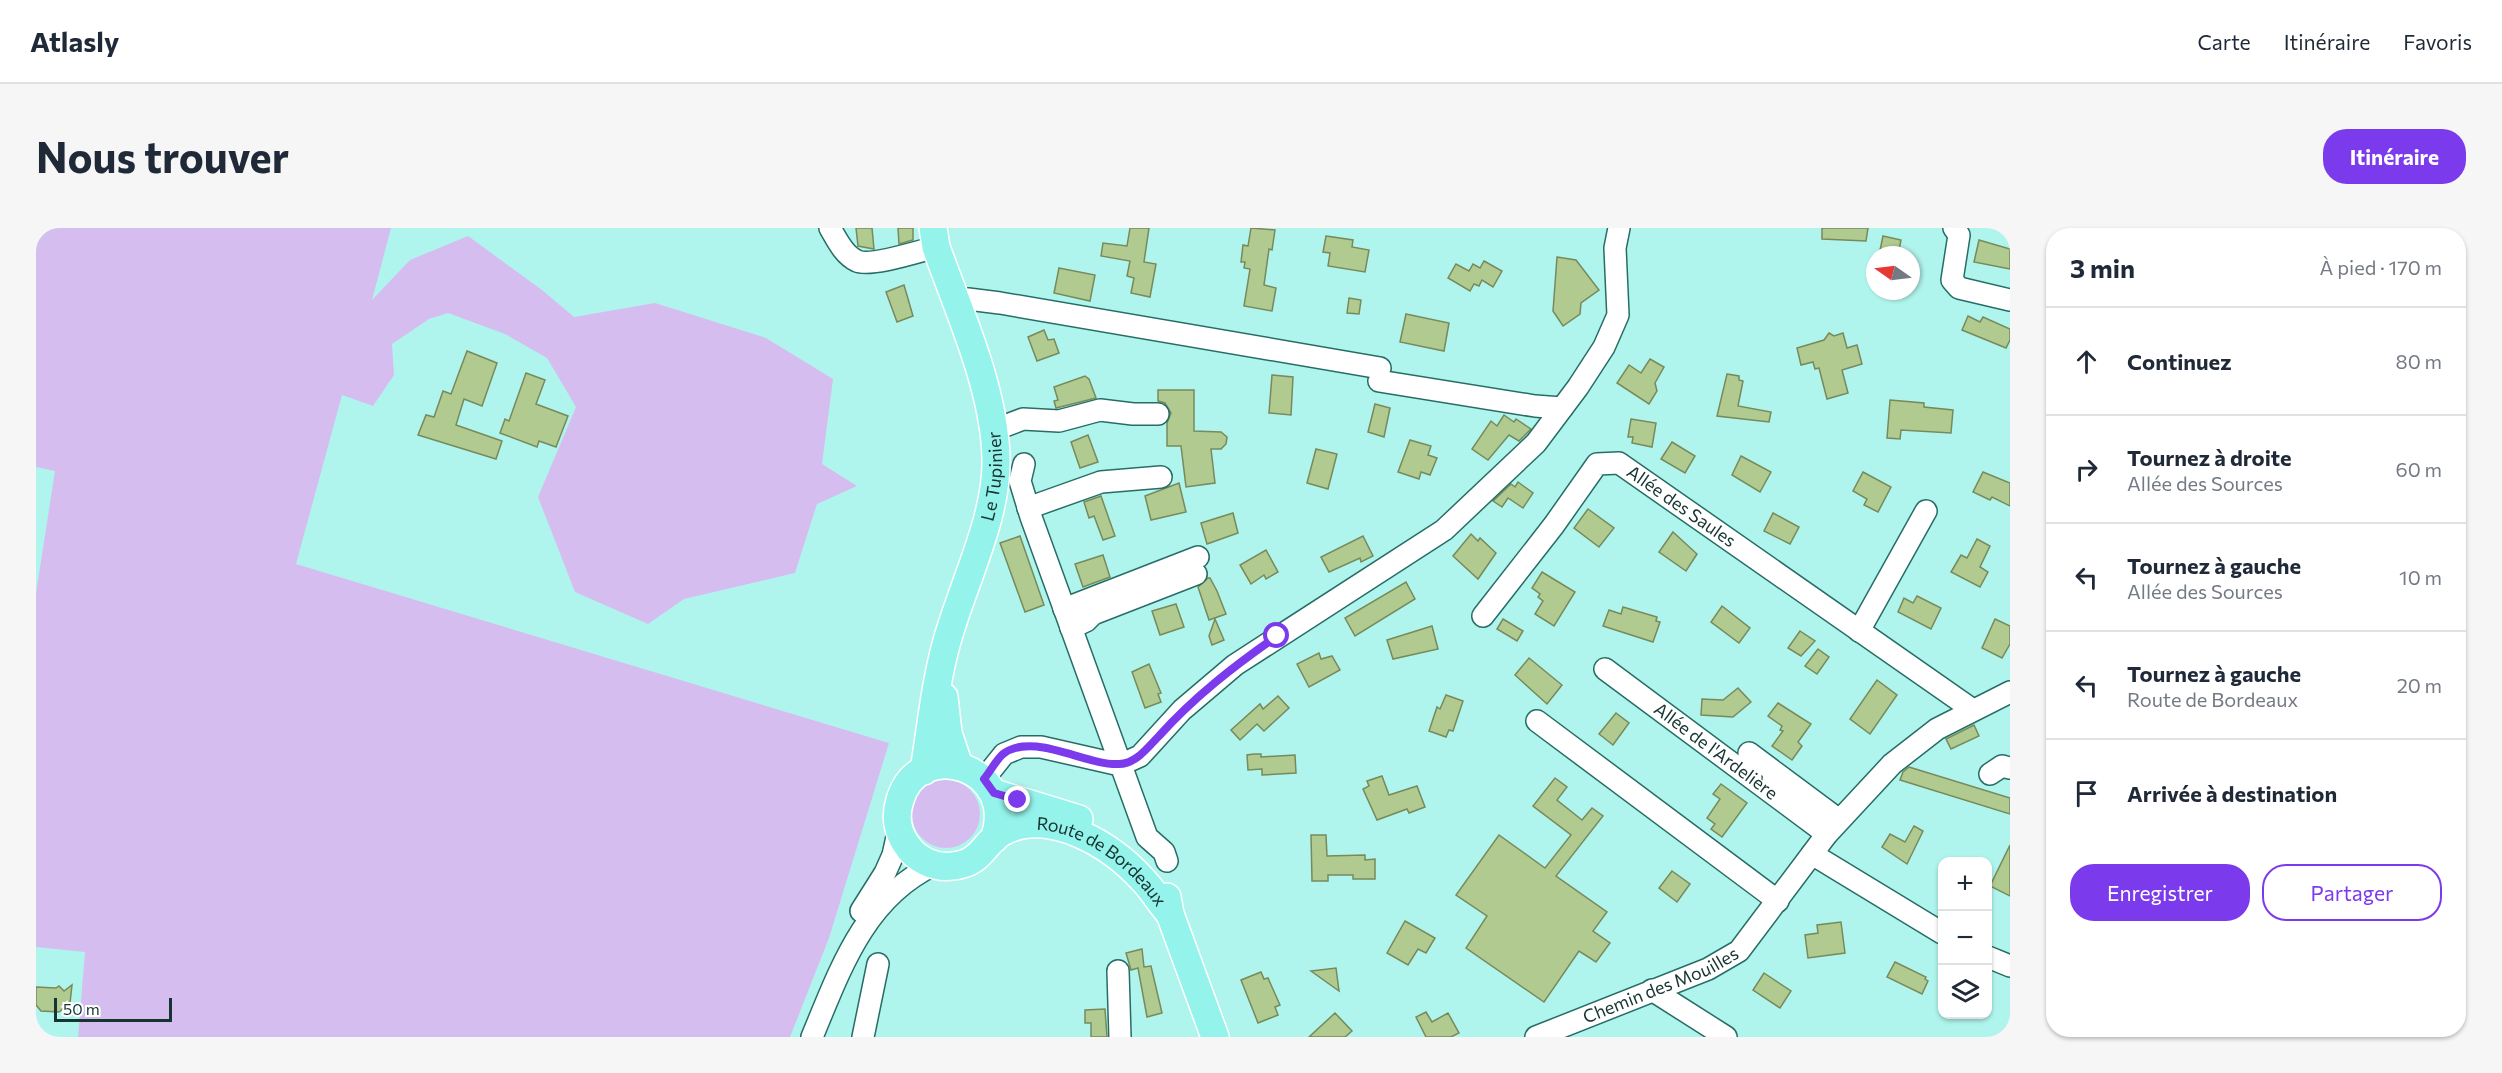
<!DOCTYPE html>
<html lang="fr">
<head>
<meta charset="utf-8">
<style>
  body { margin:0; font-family:Commissioner,sans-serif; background:#f6f6f7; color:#1f2937 }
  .controls { position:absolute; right:18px; bottom:18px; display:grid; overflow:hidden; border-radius:12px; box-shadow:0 2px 4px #0004 }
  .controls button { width:54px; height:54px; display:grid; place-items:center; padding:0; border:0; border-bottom:2px solid #e0e1e3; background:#fff; color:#1f2937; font:30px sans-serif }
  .compass { position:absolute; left:1830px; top:18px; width:54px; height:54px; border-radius:50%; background:#fff; box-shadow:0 2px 4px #0004; rotate:284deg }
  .scale { position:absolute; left:18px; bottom:15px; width:118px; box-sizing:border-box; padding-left:6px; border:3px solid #173431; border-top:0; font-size:16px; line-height:21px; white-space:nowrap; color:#173431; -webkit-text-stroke:4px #fff; paint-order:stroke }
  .stop { position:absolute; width:18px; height:18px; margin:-14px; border:4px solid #7c3aed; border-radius:50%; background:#fff }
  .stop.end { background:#7c3aed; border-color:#fff; box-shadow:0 2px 6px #0008 }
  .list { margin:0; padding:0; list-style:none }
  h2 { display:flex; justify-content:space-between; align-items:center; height:78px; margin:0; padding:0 24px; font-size:26px }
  h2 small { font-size:20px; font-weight:400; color:#747a83 }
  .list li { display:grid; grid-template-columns:39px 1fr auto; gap:18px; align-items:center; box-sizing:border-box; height:108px; padding:0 24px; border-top:2px solid #e0e1e3 }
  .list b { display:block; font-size:22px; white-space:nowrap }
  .list p { margin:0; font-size:20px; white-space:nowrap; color:#747a83 }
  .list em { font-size:20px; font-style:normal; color:#747a83 }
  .actions { display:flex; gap:12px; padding:18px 24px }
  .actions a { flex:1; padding:14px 0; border:2px solid #7c3aed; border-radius:24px; text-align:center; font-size:21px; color:#7c3aed }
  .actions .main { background:#7c3aed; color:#fff }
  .icon { flex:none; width:33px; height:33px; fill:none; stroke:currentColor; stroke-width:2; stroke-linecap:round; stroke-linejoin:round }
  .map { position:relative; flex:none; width:1974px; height:809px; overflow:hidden; border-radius:24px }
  header { display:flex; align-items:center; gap:36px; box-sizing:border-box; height:84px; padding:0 30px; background:#fff; border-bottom:2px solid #e0e1e3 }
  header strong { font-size:28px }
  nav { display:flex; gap:33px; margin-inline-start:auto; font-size:21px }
  .intro { display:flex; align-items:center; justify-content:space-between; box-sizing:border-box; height:144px; padding:0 36px }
  h1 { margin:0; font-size:42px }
  .button { padding:15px 27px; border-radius:24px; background:#7c3aed; color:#fff; font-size:21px; font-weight:700 }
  main { display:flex; gap:36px; padding:0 36px }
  aside { flex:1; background:#fff; border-radius:24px; box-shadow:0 2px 4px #0004 }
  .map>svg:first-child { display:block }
  .green { fill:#d6bdf0 }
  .building { fill:#b0ca8f; stroke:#768a5c; stroke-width:1.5 }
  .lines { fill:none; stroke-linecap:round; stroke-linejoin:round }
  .minor-casing { stroke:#276d67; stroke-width:24 }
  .major-casing { stroke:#fff; stroke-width:30 }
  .minor { stroke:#fff; stroke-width:21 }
  .major { stroke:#94f4ec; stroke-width:27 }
  .route { stroke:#7c3aed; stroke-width:8 }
  .labels { text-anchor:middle; stroke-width:4.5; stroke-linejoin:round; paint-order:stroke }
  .street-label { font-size:18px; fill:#173431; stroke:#fff }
</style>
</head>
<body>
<header>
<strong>Atlasly</strong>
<nav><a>Carte</a><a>Itinéraire</a><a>Favoris</a></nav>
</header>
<div class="intro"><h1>Nous trouver</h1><a class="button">Itinéraire</a></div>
<main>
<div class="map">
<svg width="1974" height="809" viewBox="0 0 1974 809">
  <rect width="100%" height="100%" fill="#b0f5ed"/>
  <g class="green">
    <polygon points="0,0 355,0 336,72 374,32 432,8 506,62 538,89 619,75 730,110 797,151 786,236 821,258 781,276 759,345 648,371 612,396 539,364 502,269 540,179 511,130 469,106 412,85 393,91 356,116 358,147 337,178 306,167 260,336 853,515 793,710 754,809 42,809 49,724 0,719 0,365 19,243 0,239"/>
    <circle cx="910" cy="586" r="34"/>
  </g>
  <g class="building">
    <polygon points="820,0 836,0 838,21 822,18"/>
    <polygon points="862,0 877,0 877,12 863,16"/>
    <polygon points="1094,0 1113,0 1108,34 1120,36 1114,69 1095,65 1098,50 1091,48 1094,33 1065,28 1067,15 1091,18"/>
    <polygon points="1215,0 1239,2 1236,22 1233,21 1228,57 1240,60 1236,83 1208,78 1214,41 1208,40 1209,34 1205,34 1207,17 1212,18"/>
    <polygon points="1786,0 1832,0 1830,13 1786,11"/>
    <polygon points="1290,8 1317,12 1316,19 1333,22 1329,44 1292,38 1294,25 1287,24"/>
    <polygon points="1847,8 1865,12 1862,27 1843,27"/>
    <polygon points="1943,12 1974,21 1974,41 1938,34"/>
    <polygon points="1521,29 1540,32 1563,62 1545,75 1544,86 1527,98 1517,83"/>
    <polygon points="1448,33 1466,43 1457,59 1446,52 1443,58 1438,56 1434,63 1412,50 1420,36 1433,43 1437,36 1444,40"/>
    <polygon points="1023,40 1059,47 1054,73 1018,65"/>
    <polygon points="868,57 877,88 861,94 850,64"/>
    <polygon points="1313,70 1325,72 1323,86 1311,85"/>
    <polygon points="1370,86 1413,95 1408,123 1364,114"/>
    <polygon points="1932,88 1944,94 1947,89 1974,101 1974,112 1970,120 1926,102"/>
    <polygon points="1008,102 1012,112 1018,111 1023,125 1001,133 992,109"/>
    <polygon points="1793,105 1798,108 1807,105 1811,120 1821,117 1826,136 1806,142 1812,165 1791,171 1783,140 1779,141 1777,134 1765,137 1761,120 1788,112"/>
    <polygon points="431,123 461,135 446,178 428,171 420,197 466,213 460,231 382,207 390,187 398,189 407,163 415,166"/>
    <polygon points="1614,131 1628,139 1619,155 1621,163 1613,176 1581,155 1593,137 1605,145"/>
    <polygon points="490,145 509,152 500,176 532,188 520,219 503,213 501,219 464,205 469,191 473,193"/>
    <polygon points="1691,146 1703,148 1703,152 1707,153 1702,178 1735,184 1733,194 1681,188"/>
    <polygon points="1236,147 1257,149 1255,187 1233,185"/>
    <polygon points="1049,148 1053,151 1060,170 1020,180 1018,173 1022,172 1018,159"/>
    <polygon points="1122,162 1158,162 1158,203 1185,204 1191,209 1190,216 1185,221 1175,221 1179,255 1150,259 1145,218 1131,218 1131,195 1135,185 1129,175 1122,173"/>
    <polygon points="1854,172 1888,175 1888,179 1917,182 1915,205 1865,202 1864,211 1851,210"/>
    <polygon points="1339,176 1354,180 1348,209 1332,204"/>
    <polygon points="1468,187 1478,194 1480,191 1495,201 1483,213 1473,207 1452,232 1436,221 1455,193 1461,198"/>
    <polygon points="1595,191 1620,195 1616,219 1596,215 1597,209 1592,209"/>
    <polygon points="1052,207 1062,234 1044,240 1035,214"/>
    <polygon points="1374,212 1395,218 1392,227 1401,230 1394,247 1385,244 1383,251 1362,244"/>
    <polygon points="1636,214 1659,228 1649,245 1625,231"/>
    <polygon points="1280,221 1301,226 1292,261 1271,255"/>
    <polygon points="1705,228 1735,244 1724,264 1696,247"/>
    <polygon points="1827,244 1855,259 1842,284 1828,277 1831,271 1817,263"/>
    <polygon points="1947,244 1974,255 1974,278 1956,269 1954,272 1937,264"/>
    <polygon points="1482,254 1497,265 1487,280 1472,270 1466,279 1457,273 1475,256 1479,259"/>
    <polygon points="1143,255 1150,284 1115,292 1109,268"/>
    <polygon points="1065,268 1079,308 1067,312 1058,288 1053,290 1048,274"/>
    <polygon points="1552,281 1578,300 1563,319 1538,300"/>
    <polygon points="1197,285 1202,305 1171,316 1165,295"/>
    <polygon points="1737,285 1763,299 1754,316 1728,303"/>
    <polygon points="1637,304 1661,326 1650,343 1623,324"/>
    <polygon points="1435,306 1442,313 1444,310 1460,325 1442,351 1417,328"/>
    <polygon points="984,308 1008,377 989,384 964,315"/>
    <polygon points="1327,308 1337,328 1325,334 1324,330 1293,344 1285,329"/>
    <polygon points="1941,311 1954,318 1944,339 1952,344 1944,359 1915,344 1925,327 1931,330"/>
    <polygon points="1230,322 1242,344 1230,351 1228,347 1215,356 1204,337"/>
    <polygon points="1067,327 1074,349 1047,359 1039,336"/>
    <polygon points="1506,344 1539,364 1518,398 1499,386 1507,373 1502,369 1504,366 1496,360"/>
    <polygon points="1172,350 1174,350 1181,363 1190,386 1173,392 1162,359"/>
    <polygon points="1370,354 1379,371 1319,408 1309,390"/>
    <polygon points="1881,368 1905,380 1895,401 1862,384 1868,370 1877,375"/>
    <polygon points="1140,376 1148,399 1124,407 1116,383"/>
    <polygon points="1686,378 1714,400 1703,415 1675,394"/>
    <polygon points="1587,379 1621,389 1620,393 1624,394 1617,414 1567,398 1573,382 1585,386"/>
    <polygon points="1179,391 1188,412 1176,417 1173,408"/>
    <polygon points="1467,391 1487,403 1481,413 1461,401"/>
    <polygon points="1959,391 1974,398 1974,416 1966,430 1946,420"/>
    <polygon points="1396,398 1402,421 1357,431 1351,412"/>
    <polygon points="1764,403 1779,413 1765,428 1752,420"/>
    <polygon points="1782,421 1793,429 1781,446 1769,438"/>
    <polygon points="1283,425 1285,431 1296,428 1304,442 1273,459 1261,436"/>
    <polygon points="1493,430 1526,457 1511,476 1479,447"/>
    <polygon points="1113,436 1125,465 1122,466 1125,474 1109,480 1096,444"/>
    <polygon points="1841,452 1861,467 1834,506 1814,491"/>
    <polygon points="1702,460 1715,474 1697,489 1665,487 1666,471 1687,472"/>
    <polygon points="1410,467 1427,473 1417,503 1413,502 1410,509 1393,503 1401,479 1404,481"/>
    <polygon points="1242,468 1253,480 1228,503 1221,496 1204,512 1195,502 1224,476 1227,481"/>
    <polygon points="1742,475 1775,496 1762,514 1766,518 1756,532 1736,518 1747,503 1744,502 1746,498 1732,488"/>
    <polygon points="1580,485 1593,495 1577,517 1563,506"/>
    <polygon points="1938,497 1943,508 1915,521 1910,511"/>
    <polygon points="1218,526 1225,526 1225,529 1259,527 1260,545 1226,547 1226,541 1212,542 1211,527"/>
    <polygon points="1873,539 1974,570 1974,586 1864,552 1867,544"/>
    <polygon points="1346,548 1353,567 1381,558 1389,579 1373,585 1371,581 1341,592 1327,561 1333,558 1331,553"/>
    <polygon points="1519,550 1531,559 1521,572 1546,592 1556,580 1567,588 1520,648 1571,684 1557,703 1574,715 1560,734 1543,723 1508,774 1430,720 1451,688 1420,667 1463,607 1509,640 1535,607 1497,578"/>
    <polygon points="1685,556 1711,575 1686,609 1675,601 1679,596 1671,590 1684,571 1677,566"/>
    <polygon points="1878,598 1887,603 1871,636 1846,619 1854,606 1869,614"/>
    <polygon points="1275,607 1290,607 1291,628 1329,627 1329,632 1339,631 1339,651 1317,651 1317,647 1292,647 1292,653 1276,653"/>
    <polygon points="1974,617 1974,668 1954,658"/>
    <polygon points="1636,643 1654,656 1641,674 1623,660"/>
    <polygon points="1369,693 1399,710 1390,725 1382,721 1372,737 1351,725"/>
    <polygon points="1805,694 1809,725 1772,730 1769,707 1782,705 1781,697"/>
    <polygon points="1106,721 1108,739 1115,738 1126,785 1111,789 1102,740 1095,742 1090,725"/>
    <polygon points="1859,734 1890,749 1889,751 1892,753 1886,766 1851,749"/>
    <polygon points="1300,740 1303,763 1275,743"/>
    <polygon points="1225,744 1228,751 1232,750 1244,777 1239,779 1242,787 1222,795 1205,752"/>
    <polygon points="1728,745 1755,763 1744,780 1717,762"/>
    <polygon points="36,757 34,775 23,784 5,783 0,777 0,759 20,760 23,758 28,763"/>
    <polygon points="1069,781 1071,809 1055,809 1055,795 1049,795 1049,782"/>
    <polygon points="1390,784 1396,794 1412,785 1423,805 1415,809 1390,809 1380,789"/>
    <polygon points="1299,785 1316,803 1309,809 1273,809"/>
  </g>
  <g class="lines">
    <defs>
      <g id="minor">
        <path d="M794 0C801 12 808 27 821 33 835 39 884 23 900 19"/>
        <polyline points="1918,0 1923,7 1916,52 1923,60 1974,72"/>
        <polyline points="919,74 932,71 964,75 1344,140"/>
        <polyline points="1343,153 1499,178 1526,180"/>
        <polyline points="958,202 987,191 1023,193 1064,182 1097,186 1122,186"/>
        <polyline points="988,236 984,253 995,289 1111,609 1128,624 1131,633"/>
        <polyline points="992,280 1065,254 1125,249"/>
        <polyline points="1028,381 1162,329"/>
        <path id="s1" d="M1447 388 1518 297 1561 236 1583 235 1937 482"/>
        <polyline points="1035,400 1050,393 1057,386 1160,346"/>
        <polyline points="1823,403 1890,283"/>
        <path id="s2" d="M1569 441 1791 606"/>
        <polyline points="1501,493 1742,673"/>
        <polyline points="1713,525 1803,592"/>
        <polyline points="1954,546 1966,538 1974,540"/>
        <polyline points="948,551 968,526 985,519 1005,519 1084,537 1104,528 1146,482 1199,437 1408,302 1500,215 1542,159 1568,119 1582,87 1579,20 1583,0"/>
        <polyline points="1776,626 1906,705"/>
        <polyline points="825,683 849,645 857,627 863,600"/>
        <polyline points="1952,729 1974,738"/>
        <polyline points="1082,743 1084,809"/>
        <polyline points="1616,762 1690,809"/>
        <path d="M776 809C804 742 828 670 898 637"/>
        <polyline points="827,809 842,736"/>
        <path id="s3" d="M1500 809 1672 741 1703 723 1791 606 1856 536 1901 501 1974 464"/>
      </g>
      <g id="major">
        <polyline points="908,469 912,505 923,538"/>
        <path id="s4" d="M888 543C895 499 899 456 911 413 927 355 962 289 960 229 958 159 923 84 900 19L897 0"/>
        <polyline points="958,565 1043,591"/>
        <path id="s5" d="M958 611C984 539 883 507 864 572 859 587 861 603 870 616 879 631 899 641 917 638 947 635 947 614 968 603 1015 580 1075 617 1106 651 1117 662 1124 675 1134 686"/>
        <polyline points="1131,669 1134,686 1179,809"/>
      </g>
    </defs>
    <use href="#minor" class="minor-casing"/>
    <use href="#major" class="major-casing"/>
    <use href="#minor" class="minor"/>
    <use href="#major" class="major"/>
  </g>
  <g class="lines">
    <path class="route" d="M982 572 958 565 948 551C954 544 960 532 967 526 997 503 1050 538 1083 536 1100 536 1112 519 1123 508 1158 469 1198 438 1241 408"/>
  </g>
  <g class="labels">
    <g class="street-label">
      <text dy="6" stroke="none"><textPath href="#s4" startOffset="304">Le Tupinier</textPath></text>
      <text dy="6" stroke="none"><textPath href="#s1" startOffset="288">Allée des Saules</textPath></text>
      <text dy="6" stroke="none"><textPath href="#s2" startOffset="138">Allée de l'Ardelière</textPath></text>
      <text dy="6" stroke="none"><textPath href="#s5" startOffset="442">Route de Bordeaux</textPath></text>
      <text dy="6" stroke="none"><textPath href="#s3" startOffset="135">Chemin des Mouilles</textPath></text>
    </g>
  </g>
</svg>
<div class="controls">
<button>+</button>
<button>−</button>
<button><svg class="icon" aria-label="layers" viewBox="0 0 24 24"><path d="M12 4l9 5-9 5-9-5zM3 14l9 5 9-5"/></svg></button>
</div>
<svg class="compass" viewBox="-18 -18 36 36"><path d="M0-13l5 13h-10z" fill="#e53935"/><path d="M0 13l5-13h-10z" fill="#747a83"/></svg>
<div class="scale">50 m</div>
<div class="stop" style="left:1241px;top:408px"></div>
<div class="stop end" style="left:982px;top:572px"></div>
</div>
<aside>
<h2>3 min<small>À pied · 170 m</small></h2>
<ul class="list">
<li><svg class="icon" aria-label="ahead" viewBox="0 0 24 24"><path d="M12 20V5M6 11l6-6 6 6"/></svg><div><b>Continuez</b></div><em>80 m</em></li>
<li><svg class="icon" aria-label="right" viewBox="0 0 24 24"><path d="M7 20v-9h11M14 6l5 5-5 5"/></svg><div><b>Tournez à droite</b><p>Allée des Sources</p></div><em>60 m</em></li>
<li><svg class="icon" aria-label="left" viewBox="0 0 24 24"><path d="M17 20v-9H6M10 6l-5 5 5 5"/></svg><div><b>Tournez à gauche</b><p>Allée des Sources</p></div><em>10 m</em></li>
<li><svg class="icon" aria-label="left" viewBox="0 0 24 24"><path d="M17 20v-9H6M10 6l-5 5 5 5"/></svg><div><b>Tournez à gauche</b><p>Route de Bordeaux</p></div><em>20 m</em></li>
<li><svg class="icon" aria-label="arrive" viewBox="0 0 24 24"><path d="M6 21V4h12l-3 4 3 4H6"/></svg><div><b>Arrivée à destination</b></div></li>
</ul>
<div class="actions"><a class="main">Enregistrer</a><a>Partager</a></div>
</aside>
</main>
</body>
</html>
